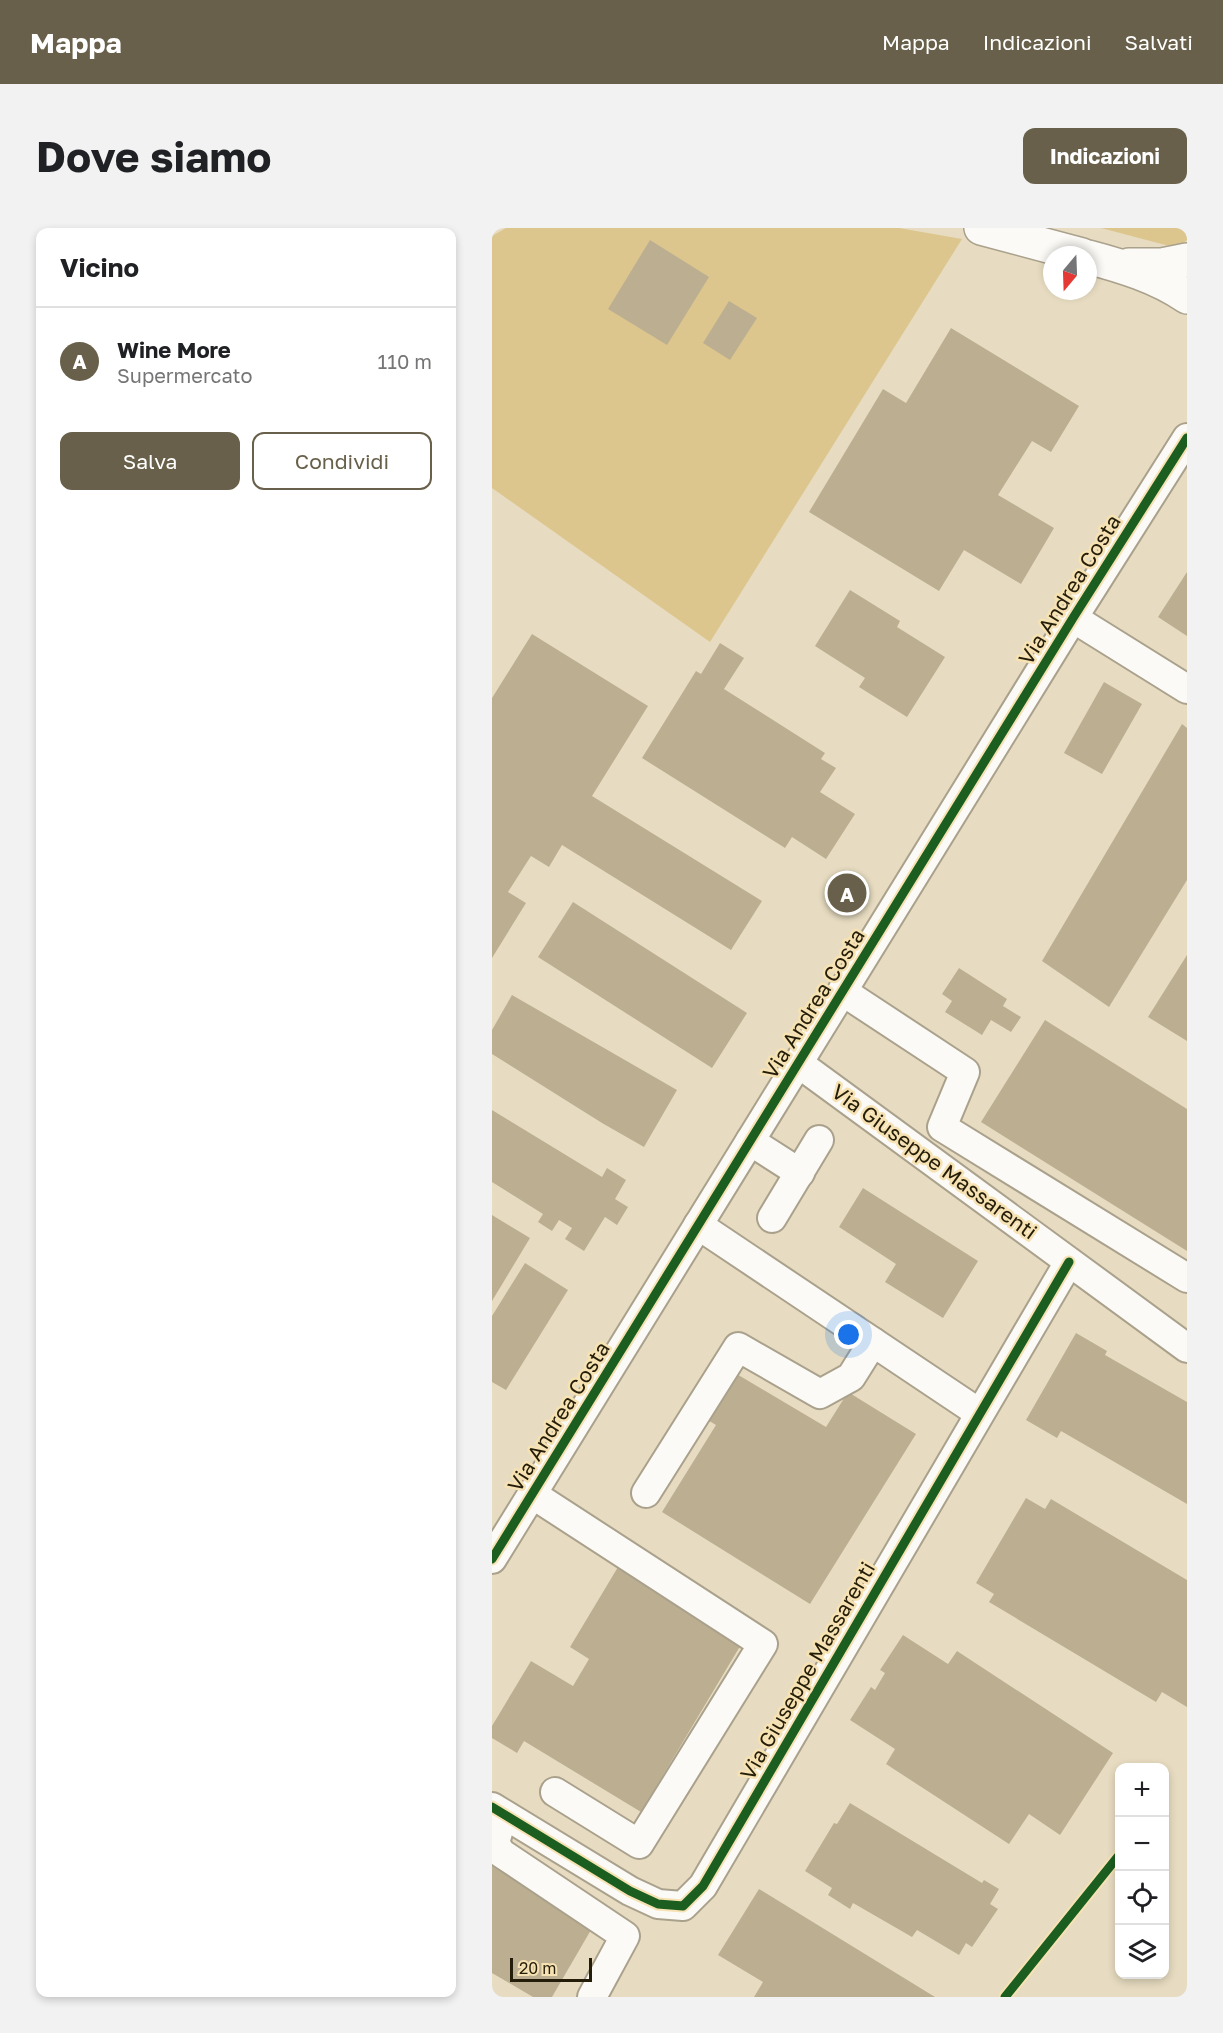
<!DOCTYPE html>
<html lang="it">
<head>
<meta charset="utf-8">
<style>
  body { margin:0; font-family:"Golos Text",sans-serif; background:#f2f2f2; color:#202124 }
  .controls { position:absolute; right:18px; bottom:18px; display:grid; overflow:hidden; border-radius:12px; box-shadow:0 3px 9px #0003 }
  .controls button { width:54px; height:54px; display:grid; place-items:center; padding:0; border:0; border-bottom:2px solid #e0e0e0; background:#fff; color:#202124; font:30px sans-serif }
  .compass { position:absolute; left:551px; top:18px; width:54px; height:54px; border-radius:50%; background:#fff; box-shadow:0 3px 9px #0003; rotate:199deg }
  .scale { position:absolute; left:18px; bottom:15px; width:82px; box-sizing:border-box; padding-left:6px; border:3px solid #241d0a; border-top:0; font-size:16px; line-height:21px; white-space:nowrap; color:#241d0a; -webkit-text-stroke:4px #f6e2b2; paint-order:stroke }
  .you { position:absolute; left:357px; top:1107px; width:21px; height:21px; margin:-15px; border:4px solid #fff; border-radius:50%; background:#1a73e8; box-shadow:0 0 0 9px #1a73e833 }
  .badge { display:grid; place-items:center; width:39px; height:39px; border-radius:50%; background:#68604a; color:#fff; font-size:20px; font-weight:700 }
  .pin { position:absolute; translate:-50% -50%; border:3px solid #fff; box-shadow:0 2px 6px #0006 }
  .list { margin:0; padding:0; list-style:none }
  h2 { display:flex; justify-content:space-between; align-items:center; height:78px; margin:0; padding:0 24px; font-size:26px }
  h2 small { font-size:20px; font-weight:400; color:#757577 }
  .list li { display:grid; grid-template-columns:39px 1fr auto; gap:18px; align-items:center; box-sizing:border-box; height:108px; padding:0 24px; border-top:2px solid #e0e0e0 }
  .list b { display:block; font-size:22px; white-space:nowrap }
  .list p { margin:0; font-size:20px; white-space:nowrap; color:#757577 }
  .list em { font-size:20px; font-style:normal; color:#757577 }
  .actions { display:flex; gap:12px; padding:18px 24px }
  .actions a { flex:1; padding:14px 0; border:2px solid #68604a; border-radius:12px; text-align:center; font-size:21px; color:#68604a }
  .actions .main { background:#68604a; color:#fff }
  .icon { flex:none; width:33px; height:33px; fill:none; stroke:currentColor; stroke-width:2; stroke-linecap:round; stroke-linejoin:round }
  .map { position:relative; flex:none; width:695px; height:1769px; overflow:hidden; border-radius:12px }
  header { display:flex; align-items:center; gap:36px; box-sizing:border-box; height:84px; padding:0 30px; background:#68604a; color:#fff }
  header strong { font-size:28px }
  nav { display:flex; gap:33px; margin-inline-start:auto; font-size:21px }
  .intro { display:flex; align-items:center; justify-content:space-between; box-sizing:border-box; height:144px; padding:0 36px }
  h1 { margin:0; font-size:42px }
  .button { padding:15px 27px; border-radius:12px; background:#68604a; color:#fff; font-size:21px; font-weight:700 }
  main { display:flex; gap:36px; padding:0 36px }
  aside { flex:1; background:#fff; border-radius:12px; box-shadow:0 3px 9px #0003 }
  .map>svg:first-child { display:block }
  .green { fill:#dcc68e }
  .building { fill:#bcaf91 }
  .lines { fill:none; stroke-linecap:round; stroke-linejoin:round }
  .minor-casing { stroke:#aaa18c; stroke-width:32 }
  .major-casing { stroke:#aaa18c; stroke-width:36 }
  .minor { stroke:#fbfaf6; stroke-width:28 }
  .major { stroke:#fbfaf6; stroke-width:33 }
  .cycleway-casing { stroke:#f6e2b2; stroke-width:13 }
  .cycleway { stroke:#1b5e20; stroke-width:9 }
  .labels { text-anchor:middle; stroke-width:5; stroke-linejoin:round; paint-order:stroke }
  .street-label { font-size:21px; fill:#241d0a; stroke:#f6e2b2 }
</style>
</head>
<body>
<header>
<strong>Mappa</strong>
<nav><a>Mappa</a><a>Indicazioni</a><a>Salvati</a></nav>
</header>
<div class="intro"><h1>Dove siamo</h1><a class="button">Indicazioni</a></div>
<main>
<aside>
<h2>Vicino<small></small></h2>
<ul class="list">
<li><span class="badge">A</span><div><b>Wine More</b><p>Supermercato</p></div><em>110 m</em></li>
</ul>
<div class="actions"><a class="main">Salva</a><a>Condividi</a></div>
</aside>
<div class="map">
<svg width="695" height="1769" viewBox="0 0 695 1769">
  <rect width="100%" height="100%" fill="#e7dcc1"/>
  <g class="green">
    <polygon points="14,0 407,0 470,11 218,414 0,260 0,8"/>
    <polygon points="609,0 695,0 695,12 685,20"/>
  </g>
  <g class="building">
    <polygon points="158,12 217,49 175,117 116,81"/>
    <polygon points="237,73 265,90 238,132 211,115"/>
    <polygon points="459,100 587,178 559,224 540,213 506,267 562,300 529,356 472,322 447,363 317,284 391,161 414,175"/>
    <polygon points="695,344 695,408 666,389"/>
    <polygon points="358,362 408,393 405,399 453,429 415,489 367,459 373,450 323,418"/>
    <polygon points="40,406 156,478 100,568 270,673 239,722 70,617 57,639 39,628 16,664 34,675 0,730 0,470"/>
    <polygon points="228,415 252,430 232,461 333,525 329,531 344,540 328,564 363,586 334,631 300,609 293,620 150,530 204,443 209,446"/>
    <polygon points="612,454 650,476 610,546 572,525"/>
    <polygon points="690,496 695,500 695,652 617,779 550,733"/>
    <polygon points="81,674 255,785 220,840 46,729"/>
    <polygon points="695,727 695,813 656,789"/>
    <polygon points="467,740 515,771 511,778 529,789 519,804 499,792 490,807 453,784 460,773 450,766"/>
    <polygon points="20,767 185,862 152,919 110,895 0,826 0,802"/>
    <polygon points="553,792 695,881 695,1023 489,894"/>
    <polygon points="0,882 110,949 115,940 134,952 123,971 136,979 125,997 113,989 92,1023 73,1011 80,1000 67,992 60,1003 46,994 51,986 0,954"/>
    <polygon points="371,960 486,1033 451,1090 393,1054 404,1036 347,999"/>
    <polygon points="0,987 38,1010 0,1073"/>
    <polygon points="33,1035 76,1062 14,1162 0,1154 0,1088"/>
    <polygon points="584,1105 615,1123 613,1127 695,1174 695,1276 569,1203 565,1210 534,1192"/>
    <polygon points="243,1145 334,1199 356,1164 424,1206 318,1376 170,1284 224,1197 214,1191"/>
    <polygon points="534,1270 553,1281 559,1271 695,1352 695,1479 670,1464 664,1474 497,1374 502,1366 484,1355"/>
    <polygon points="126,1339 250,1415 149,1584 32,1513 25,1525 0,1510 0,1498 39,1433 81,1458 97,1431 78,1419"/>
    <polygon points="411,1407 456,1436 465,1423 621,1525 568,1607 537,1586 517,1616 394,1536 403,1521 358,1492 379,1459 383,1462 393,1445 388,1442"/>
    <polygon points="358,1575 490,1655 492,1652 507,1661 498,1676 506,1681 480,1719 474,1715 467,1727 425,1702 420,1709 361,1675 358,1681 336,1667 340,1660 313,1643 342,1595 345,1596"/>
    <polygon points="0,1636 103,1695 60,1769 41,1769 0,1745"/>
    <polygon points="267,1661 443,1769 262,1769 271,1754 226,1727"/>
  </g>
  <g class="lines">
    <defs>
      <g id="minor">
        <polyline points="581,390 695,461"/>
        <polyline points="350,763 473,844 450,899 695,1050"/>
        <polyline points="306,835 695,1120"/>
        <polyline points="258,913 308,945"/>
        <polyline points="280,990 327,912"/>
        <polyline points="206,997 487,1185"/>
        <polyline points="154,1265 246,1119 328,1166 359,1149 381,1114"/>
        <polyline points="40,1266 271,1416 147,1616 63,1564"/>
        <polyline points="0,1331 581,390 695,210"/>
        <polyline points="0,1579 138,1663 166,1676 191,1678 211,1658 577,1034"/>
        <polyline points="14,1588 7,1601 3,1615 9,1625 133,1708 100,1769"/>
      </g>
      <g id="major">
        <polyline points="489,0 590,27"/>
        <path d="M596 29C630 38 666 49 695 69"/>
        <polyline points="637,37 670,37 695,32"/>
      </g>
    </defs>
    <use href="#minor" class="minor-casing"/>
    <use href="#major" class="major-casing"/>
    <use href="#minor" class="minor"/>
    <use href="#major" class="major"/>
    <defs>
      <g id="cycleway">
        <polyline points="0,1331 581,390 695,210"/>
        <polyline points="0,1579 138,1663 166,1676 191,1678 211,1658 577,1034"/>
        <polyline points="513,1769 628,1626"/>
      </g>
    </defs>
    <use href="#cycleway" class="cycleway-casing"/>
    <use href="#cycleway" class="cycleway"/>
  </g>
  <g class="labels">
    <g class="street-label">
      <text transform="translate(578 362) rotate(-58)" y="7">Via Andrea Costa</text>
      <text transform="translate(322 776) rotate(-58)" y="7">Via Andrea Costa</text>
      <text transform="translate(442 934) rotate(36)" y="7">Via Giuseppe Massarenti</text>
      <text transform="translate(67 1189) rotate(-58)" y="7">Via Andrea Costa</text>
      <text transform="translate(316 1443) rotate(-60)" y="7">Via Giuseppe Massarenti</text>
    </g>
  </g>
</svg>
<div class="controls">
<button>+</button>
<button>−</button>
<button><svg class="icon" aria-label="locate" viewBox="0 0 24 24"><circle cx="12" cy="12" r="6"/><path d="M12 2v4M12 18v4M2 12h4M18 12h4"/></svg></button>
<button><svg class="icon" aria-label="layers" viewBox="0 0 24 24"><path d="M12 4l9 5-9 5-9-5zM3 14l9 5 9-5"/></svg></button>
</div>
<svg class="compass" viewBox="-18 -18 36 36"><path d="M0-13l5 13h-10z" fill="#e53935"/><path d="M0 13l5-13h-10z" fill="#757577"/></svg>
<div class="scale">20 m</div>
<div class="you"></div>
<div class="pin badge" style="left:355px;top:665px">A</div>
</div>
</main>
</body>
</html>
